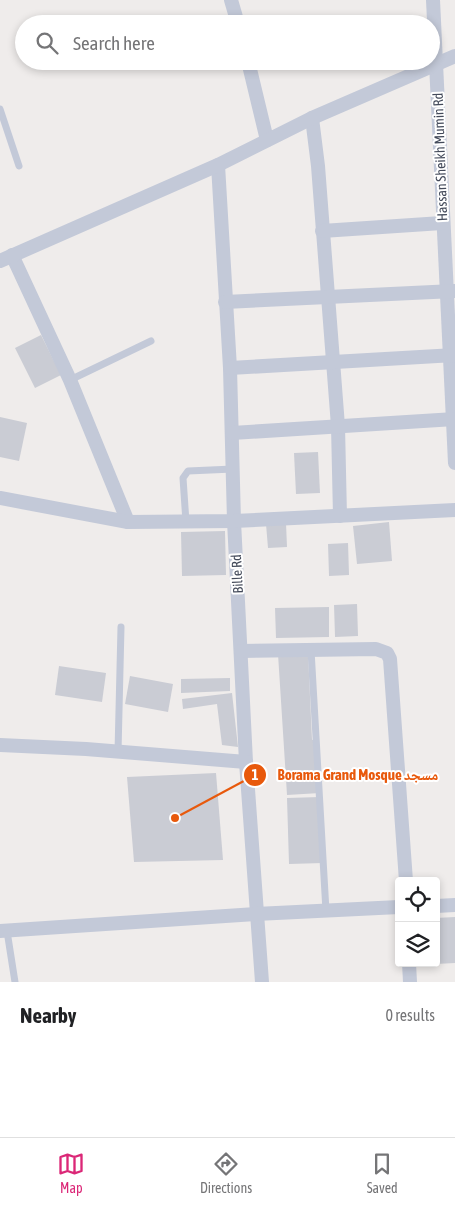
<!DOCTYPE html>
<html lang="en">
<head>
<meta charset="utf-8">
<style>
  body { margin:0; font-family:"Asap Condensed","Noto Naskh Arabic",sans-serif; background:#f2f2f2; color:#202124 }
  .controls { position:absolute; right:15px; bottom:15px; display:grid; overflow:hidden; border-radius:5px; box-shadow:0 2px 8px #0003 }
  .controls button { width:45px; height:45px; display:grid; place-items:center; padding:0; border:0; border-bottom:1px solid #e0e0e0; background:#fff; color:#202124; font:25px sans-serif }
  .list { margin:0; padding:0; list-style:none }
  h2 { display:flex; justify-content:space-between; align-items:center; height:65px; margin:0; padding:0 20px; font-size:21px }
  h2 small { font-size:16px; font-weight:400; color:#757577 }
  .icon { flex:none; width:28px; height:28px; fill:none; stroke:currentColor; stroke-width:2; stroke-linecap:round; stroke-linejoin:round }
  .map { position:relative; flex:none; width:455px; height:982px; overflow:hidden }
  .search { position:absolute; background:#fff; box-shadow:0 2px 8px #0003; left:15px; right:15px; top:15px; height:55px; display:flex; align-items:center; gap:12px; box-sizing:border-box; padding:0 18px; border-radius:28px; color:#757577; font-size:19px }
  .sheet { height:155px; background:#fff }
  nav { display:flex; justify-content:space-around; align-items:center; box-sizing:border-box; height:70px; border-top:1px solid #e0e0e0; background:#fff; font-size:14px; color:#757577 }
  nav a { display:grid; justify-items:center; gap:2px }
  nav .on { color:#db2777 }
  .map>svg:first-child { display:block }
  .building { fill:#caccd4 }
  .lines { fill:none; stroke-linecap:round; stroke-linejoin:round }
  .lane { stroke:#c3c9d8; stroke-width:7 }
  .street { stroke:#c3c9d8; stroke-width:14 }
  .labels { text-anchor:middle; stroke-width:4; stroke-linejoin:round; paint-order:stroke }
  .street-label { font-size:14px; fill:#434a5a; stroke:#fff }
  .leader { fill:none; stroke:#e8590c; stroke-width:2 }
  .callout-dot { fill:#e8590c; stroke:#fff; stroke-width:2 }
  .mark-label { font-size:15px; text-anchor:middle; font-weight:bold; fill:#fff }
  .callout-label { font-size:15px; text-anchor:middle; font-weight:bold; fill:#e8590c; stroke:#fff; stroke-width:4; stroke-linejoin:round; paint-order:stroke }
</style>
</head>
<body>
<div class="map">
<svg width="455" height="982" viewBox="0 0 455 982">
  <rect width="100%" height="100%" fill="#efeceb"/>
  <g class="building">
    <polygon points="41,335 61,375 35,388 15,348"/>
    <polygon points="0,417 27,423 19,461 0,457"/>
    <polygon points="318,452 320,493 296,494 294,453"/>
    <polygon points="389,522 392,561 357,564 353,526"/>
    <polygon points="286,523 287,547 268,548 266,524"/>
    <polygon points="225,531 226,575 182,576 181,532"/>
    <polygon points="348,543 349,575 329,576 328,544"/>
    <polygon points="357,604 358,636 335,637 334,605"/>
    <polygon points="329,607 329,637 276,638 275,608"/>
    <polygon points="308,653 312,740 317,739 320,793 287,795 278,654"/>
    <polygon points="59,666 106,673 102,702 55,695"/>
    <polygon points="130,676 173,684 168,712 125,704"/>
    <polygon points="230,678 230,691 181,693 181,679"/>
    <polygon points="232,693 238,747 222,745 217,704 183,709 182,699"/>
    <polygon points="216,773 223,860 134,862 127,777"/>
    <polygon points="320,797 323,863 289,864 287,798"/>
    <polygon points="455,917 455,963 436,964 436,918"/>
  </g>
  <g class="lines">
    <g class="lane">
      <polyline points="0,109 19,166"/>
      <polyline points="70,380 151,341"/>
      <polyline points="186,522 183,478 188,471 233,469"/>
      <polyline points="311,650 326,911"/>
      <polyline points="118,752 121,627"/>
      <polyline points="7,931 15,982"/>
    </g>
    <g class="street">
      <polyline points="231,0 238,24"/>
      <polyline points="433,0 455,463"/>
      <polyline points="248,61 267,140"/>
      <polyline points="312,118 318,166 338,426 340,516"/>
      <polyline points="218,165 230,368 234,521 246,762 262,982"/>
      <polyline points="322,231 442,223"/>
      <polyline points="12,255 70,380 128,522"/>
      <polyline points="0,261 218,165 312,118 455,56"/>
      <polyline points="225,302 454,291"/>
      <polyline points="230,368 455,355"/>
      <polyline points="232,433 455,419"/>
      <polyline points="0,498 128,522 234,521 455,510"/>
      <polyline points="241,651 376,649 387,653 390,659 406,881"/>
      <polyline points="0,745 86,749 246,762"/>
      <polyline points="436,906 455,905"/>
      <polyline points="0,931 256,914 399,907"/>
      <polyline points="409,963 410,982"/>
    </g>
  </g>
  <g class="labels">
    <g class="street-label">
      <text transform="translate(440 157) rotate(-92)" y="5">Hassan Sheikh Mumin Rd</text>
      <text transform="translate(237 574) rotate(-93)" y="5">Bille Rd</text>
    </g>
  </g>
  <path class="leader" d="M175 818L255 775"/>
  <g class="callout-dot">
    <circle cx="175" cy="818" r="5"/>
    <circle cx="255" cy="775" r="12"/>
  </g>
  <g class="mark-label">
    <text x="255" y="780">1</text>
  </g>
  <g class="callout-label">
    <text x="358" y="780">Borama Grand Mosque مسجد</text>
  </g>
</svg>
<div class="controls">
<button><svg class="icon" aria-label="locate" viewBox="0 0 24 24"><circle cx="12" cy="12" r="6"/><path d="M12 2v4M12 18v4M2 12h4M18 12h4"/></svg></button>
<button><svg class="icon" aria-label="layers" viewBox="0 0 24 24"><path d="M12 4l9 5-9 5-9-5zM3 14l9 5 9-5"/></svg></button>
</div>
<div class="search"><svg class="icon" aria-label="search" viewBox="0 0 24 24"><circle cx="10" cy="10" r="6"/><path d="M15 15l6 6"/></svg>Search here</div>
</div>
<section class="sheet">
<h2>Nearby<small>0 results</small></h2>
<ul class="list">
</ul>
</section>
<nav>
<a class="on"><svg class="icon" aria-label="map" viewBox="0 0 24 24"><path d="M3 6l6-2 6 2 6-2v14l-6 2-6-2-6 2zM9 4v14M15 6v14"/></svg>Map</a>
<a><svg class="icon" aria-label="directions" viewBox="0 0 24 24"><path d="M12 3l9 9-9 9-9-9zM9 14v-3h6M13 9l2 2-2 2"/></svg>Directions</a>
<a><svg class="icon" aria-label="saved" viewBox="0 0 24 24"><path d="M7 4h10v16l-5-4-5 4z"/></svg>Saved</a>
</nav>
</body>
</html>
